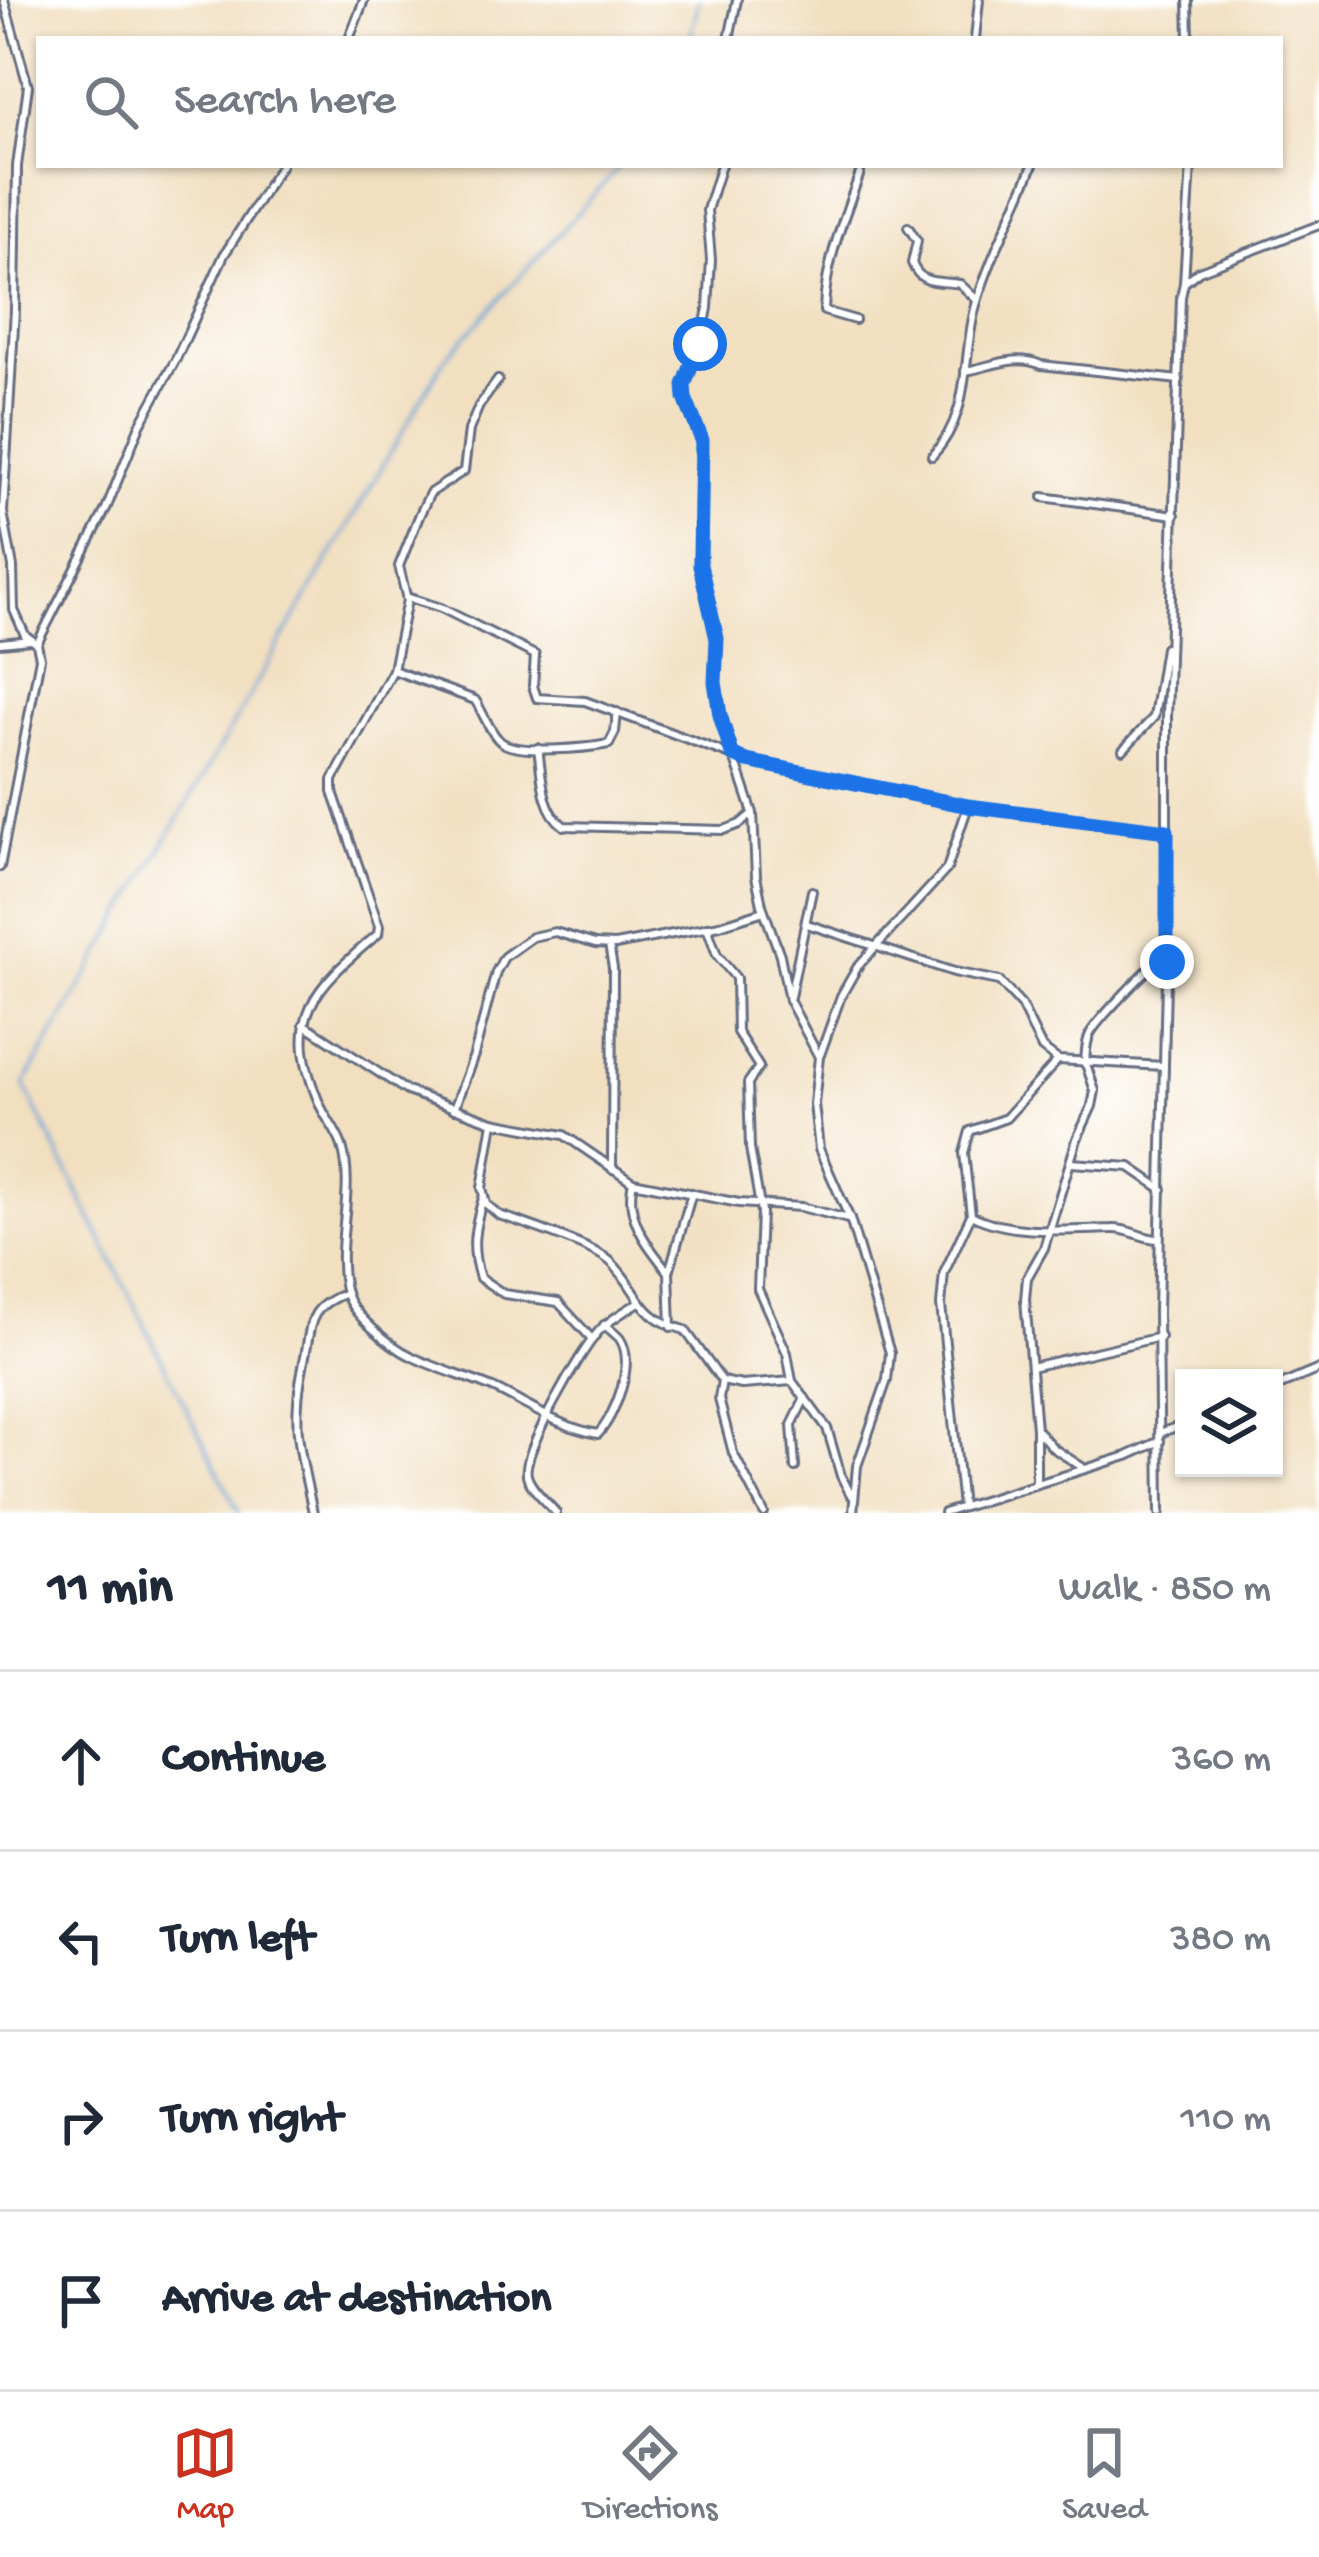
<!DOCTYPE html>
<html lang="en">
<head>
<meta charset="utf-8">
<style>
  body { margin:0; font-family:"Gochi Hand",sans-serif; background:#f6f6f7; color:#1f2937 }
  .controls { position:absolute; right:36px; bottom:36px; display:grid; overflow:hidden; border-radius:0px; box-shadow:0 3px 9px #0004 }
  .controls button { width:108px; height:108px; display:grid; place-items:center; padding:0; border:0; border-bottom:3px solid #e0e1e3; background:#fff; color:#1f2937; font:60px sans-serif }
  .stop { position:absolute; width:36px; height:36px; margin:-27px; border:9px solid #1a73e8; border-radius:50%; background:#fff }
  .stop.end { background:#1a73e8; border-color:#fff; box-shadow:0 3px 12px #0008 }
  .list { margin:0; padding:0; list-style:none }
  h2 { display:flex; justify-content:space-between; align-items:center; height:156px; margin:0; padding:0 48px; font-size:51px }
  h2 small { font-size:39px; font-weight:400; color:#747a83 }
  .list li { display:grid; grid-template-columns:78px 1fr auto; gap:36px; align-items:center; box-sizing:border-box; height:180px; padding:0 48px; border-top:3px solid #e0e1e3 }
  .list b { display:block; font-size:45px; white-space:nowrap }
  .list em { font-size:39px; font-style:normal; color:#747a83 }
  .icon { flex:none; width:66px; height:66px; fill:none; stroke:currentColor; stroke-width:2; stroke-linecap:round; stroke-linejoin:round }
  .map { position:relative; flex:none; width:1319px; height:1513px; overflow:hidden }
  .search { position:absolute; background:#fff; box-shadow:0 3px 9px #0004; left:36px; right:36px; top:36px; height:132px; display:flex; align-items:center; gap:30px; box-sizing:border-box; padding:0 42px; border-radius:0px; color:#747a83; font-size:45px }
  .sheet { height:876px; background:#fff }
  nav { display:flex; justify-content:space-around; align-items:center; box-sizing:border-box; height:168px; border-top:3px solid #e0e1e3; background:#fff; font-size:33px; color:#747a83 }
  nav a { display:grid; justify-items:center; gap:6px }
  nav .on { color:#c8321e }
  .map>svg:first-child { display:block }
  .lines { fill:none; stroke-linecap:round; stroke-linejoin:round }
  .stream { stroke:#66a0d6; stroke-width:3 }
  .street-casing { stroke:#666d80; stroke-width:12 }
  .street { stroke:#fff; stroke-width:6 }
  .route { stroke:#1a73e8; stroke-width:15 }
</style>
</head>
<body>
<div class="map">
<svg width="1319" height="1513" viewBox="0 0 1319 1513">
  <rect width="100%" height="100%" fill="#fff"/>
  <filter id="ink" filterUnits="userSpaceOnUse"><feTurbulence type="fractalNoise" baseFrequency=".00833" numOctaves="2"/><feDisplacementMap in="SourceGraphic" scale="24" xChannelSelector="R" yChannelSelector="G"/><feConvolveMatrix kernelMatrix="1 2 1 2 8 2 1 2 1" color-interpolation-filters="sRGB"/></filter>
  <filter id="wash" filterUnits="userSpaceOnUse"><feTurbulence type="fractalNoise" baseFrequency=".004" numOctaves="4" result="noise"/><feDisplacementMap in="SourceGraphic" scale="48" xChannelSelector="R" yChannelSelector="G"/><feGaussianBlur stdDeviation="2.7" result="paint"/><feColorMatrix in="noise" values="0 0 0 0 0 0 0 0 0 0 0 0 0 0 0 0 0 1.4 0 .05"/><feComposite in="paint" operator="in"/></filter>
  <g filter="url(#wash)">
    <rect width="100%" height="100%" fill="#f1dfc0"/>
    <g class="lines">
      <g class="stream">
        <polyline points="690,39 699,0"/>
        <polyline points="239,1513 24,1085 444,360 621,165"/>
      </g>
    </g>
  </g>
  <g filter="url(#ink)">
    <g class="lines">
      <defs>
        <g id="street">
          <polyline points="4,0 28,86 17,166 15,309 3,512 13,567 14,610 25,635 36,643"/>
          <polyline points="1188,0 1189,39"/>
          <polyline points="349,39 364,0"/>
          <polyline points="729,39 737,0"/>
          <polyline points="975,39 979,0"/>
          <polyline points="721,165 707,210 711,260 708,308 701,344 684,385 686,403 702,440 699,565 717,639 715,682 720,715 753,813 756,876 762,905 780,955 789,1000 819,1057 814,1104 819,1149 850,1219 890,1353 887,1380 857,1466 853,1513"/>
          <path d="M908 227 917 241 912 263C921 287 940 280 960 284L977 300"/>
          <polyline points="1184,283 1191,165"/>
          <path d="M855 320 824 311C825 263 844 218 860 173"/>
          <path d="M965 371C991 367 1015 353 1041 365L1179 380"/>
          <path d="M498 380 479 406 469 430 464 471 430 493 420 514 399 566 407 600 393 670 333 780V792L379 926 378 934C313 989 282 1017 320 1105 326 1119 337 1131 342 1146 356 1192 333 1247 346 1293 351 1314 392 1347 411 1356 438 1370 469 1377 497 1390 530 1406 561 1428 598 1434 615 1416 636 1363 620 1339 619 1337 606 1326 604 1325"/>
          <path d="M932 456C973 412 961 359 976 305 990 257 1015 211 1033 165"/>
          <polyline points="1043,497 1175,515"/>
          <polyline points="406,597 441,608 535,655 533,686 537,698 585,701 747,761 968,806 1167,831"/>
          <polyline points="0,643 31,640"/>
          <path d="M393 670 475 700C483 712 490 733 501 742 518 755 588 748 609 744L615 732 617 712"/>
          <path d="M538 748C542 773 541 810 564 826L724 830 740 824 752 814"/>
          <polyline points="1123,750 1154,717 1165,648"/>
          <polyline points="0,867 40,658 37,644 106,509 140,425 176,359 224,255 281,165"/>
          <polyline points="807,924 954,972 999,981 1021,1005 1042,1048 1058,1060 1164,1066"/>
          <polyline points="707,927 717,955 736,978 737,1032 759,1067 748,1083 750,1148 761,1212 758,1289 787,1353 792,1381 827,1428 841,1476 851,1495"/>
          <polyline points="609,945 613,968 612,1169"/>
          <polyline points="790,997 812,891"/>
          <polyline points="304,1024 407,1091 493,1122 564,1135 633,1182 739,1203 801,1207 848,1219"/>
          <polyline points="820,1055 841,996 858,966 947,869 968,806"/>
          <path d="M1058 1060 1006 1118 970 1131 964 1153 971 1215C1012 1236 1069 1230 1113 1229 1129 1228 1142 1239 1159 1239"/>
          <path d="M1085 1064C1086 1054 1085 1044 1090 1034 1096 1021 1152 964 1165 955"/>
          <polyline points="454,1109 474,1055 496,972 504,957 532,937 555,932 595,944 615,945 720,925 764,911"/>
          <path d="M493 1122 482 1188 486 1204 499 1215C523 1223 597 1247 612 1263 642 1294 637 1317 685 1330L722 1381 742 1385 792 1381"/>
          <polyline points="1071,1163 1130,1167 1162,1189"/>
          <path d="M633 1182C624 1217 648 1247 669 1272"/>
          <path d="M483 1198C474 1228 470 1248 480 1278L504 1294 558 1302 592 1339"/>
          <polyline points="671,1327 669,1272 692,1193"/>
          <polyline points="1031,1367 1160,1337"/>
          <polyline points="722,1381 719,1399 733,1453 764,1513"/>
          <polyline points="1274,1388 1319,1369"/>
          <polyline points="1038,1431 1053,1448 1082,1467"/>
          <polyline points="1160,1433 1184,1424"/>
          <polyline points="795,1467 792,1425 805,1398"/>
          <polyline points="1036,1484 1036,1429 1025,1299 1027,1278 1044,1248 1077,1139 1092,1106 1095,1091 1086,1064"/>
          <polyline points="962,1507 941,1305 944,1273 971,1215"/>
          <path d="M313 1513C300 1448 290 1428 304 1361 312 1324 306 1308 346 1293"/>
          <path d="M556 1513C548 1502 530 1489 527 1475 521 1453 582 1349 599 1331 610 1319 625 1311 638 1303"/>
          <polyline points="944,1513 1127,1456 1160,1441"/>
          <polyline points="1160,1513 1158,1311 1167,941 1167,717 1181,297 1184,283 1199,271 1319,225"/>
        </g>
      </defs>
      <use href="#street" class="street-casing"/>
      <use href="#street" class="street"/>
    </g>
  </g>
  <g class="lines" filter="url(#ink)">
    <polyline class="route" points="700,344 684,385 685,398 702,440 700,565 717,639 715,682 720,715 732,754 747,761 968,806 1167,831 1167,962"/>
  </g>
</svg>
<div class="controls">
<button><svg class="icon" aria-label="layers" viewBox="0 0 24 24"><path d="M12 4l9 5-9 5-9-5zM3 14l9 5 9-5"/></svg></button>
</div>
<div class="stop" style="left:700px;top:344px"></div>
<div class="stop end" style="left:1167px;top:962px"></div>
<div class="search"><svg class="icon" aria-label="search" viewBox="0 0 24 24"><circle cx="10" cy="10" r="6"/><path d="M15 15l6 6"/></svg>Search here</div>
</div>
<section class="sheet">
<h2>11 min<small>Walk · 850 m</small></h2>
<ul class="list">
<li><svg class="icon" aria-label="ahead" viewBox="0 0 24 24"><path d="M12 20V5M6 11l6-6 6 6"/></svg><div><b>Continue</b></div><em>360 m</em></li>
<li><svg class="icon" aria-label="left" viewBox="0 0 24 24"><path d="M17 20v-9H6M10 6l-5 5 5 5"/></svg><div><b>Turn left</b></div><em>380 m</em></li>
<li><svg class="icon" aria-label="right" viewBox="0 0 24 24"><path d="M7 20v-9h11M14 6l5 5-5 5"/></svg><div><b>Turn right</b></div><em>110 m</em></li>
<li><svg class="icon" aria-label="arrive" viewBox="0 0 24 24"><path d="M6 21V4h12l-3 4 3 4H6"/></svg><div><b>Arrive at destination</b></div></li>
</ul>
</section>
<nav>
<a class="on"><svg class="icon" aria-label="map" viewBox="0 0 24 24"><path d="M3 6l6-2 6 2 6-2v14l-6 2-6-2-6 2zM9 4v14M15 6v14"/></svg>Map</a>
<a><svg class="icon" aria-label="directions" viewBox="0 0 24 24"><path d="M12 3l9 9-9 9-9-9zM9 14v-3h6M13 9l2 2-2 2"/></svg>Directions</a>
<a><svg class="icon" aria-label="saved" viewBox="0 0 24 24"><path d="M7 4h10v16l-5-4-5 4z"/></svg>Saved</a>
</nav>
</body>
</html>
